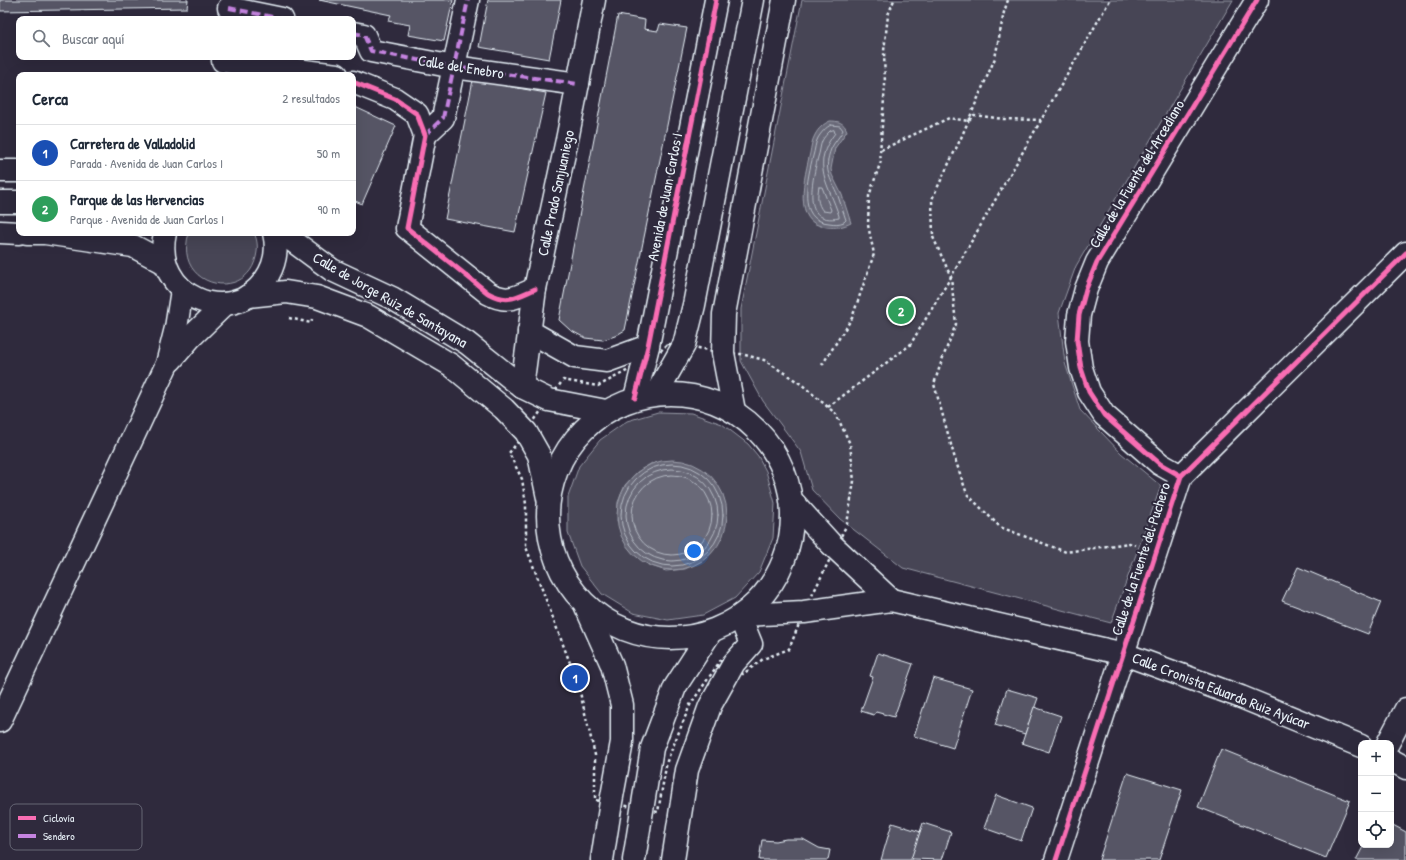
<!DOCTYPE html>
<html lang="es">
<head>
<meta charset="utf-8">
<style>
  body { margin:0; font-family:"Patrick Hand",sans-serif; background:#f2f2f3; color:#1f2937 }
  .controls { position:absolute; right:12px; bottom:12px; display:grid; overflow:hidden; border-radius:8px; box-shadow:0 4px 16px #0002 }
  .controls button { width:36px; height:36px; display:grid; place-items:center; padding:0; border:0; border-bottom:1px solid #e0e1e3; background:#fff; color:#1f2937; font:20px sans-serif }
  .you { position:absolute; left:694px; top:551px; width:14px; height:14px; margin:-10px; border:3px solid #fff; border-radius:50%; background:#1a73e8; box-shadow:0 0 0 6px #1a73e833 }
  .badge { display:grid; place-items:center; width:26px; height:26px; border-radius:50%; background:#84754c; color:#fff; font-size:13px; font-weight:700 }
  .pin { position:absolute; translate:-50% -50%; border:2px solid #fff; box-shadow:0 1px 4px #0006 }
  .list { margin:0; padding:0; list-style:none }
  h2 { display:flex; justify-content:space-between; align-items:center; height:52px; margin:0; padding:0 16px; font-size:17px }
  h2 small { font-size:13px; font-weight:400; color:#747a83 }
  .list li { display:grid; grid-template-columns:26px 1fr auto; gap:12px; align-items:center; box-sizing:border-box; height:56px; padding:0 16px; border-top:1px solid #e0e1e3 }
  .list b { display:block; font-size:15px; white-space:nowrap }
  .list p { margin:0; font-size:13px; white-space:nowrap; color:#747a83 }
  .list em { font-size:13px; font-style:normal; color:#747a83 }
  .icon { flex:none; width:22px; height:22px; fill:none; stroke:currentColor; stroke-width:2; stroke-linecap:round; stroke-linejoin:round }
  .map { position:relative; flex:none; width:1406px; height:860px; overflow:hidden }
  .search { position:absolute; background:#fff; box-shadow:0 4px 16px #0002; left:16px; top:16px; width:340px; height:44px; display:flex; align-items:center; gap:10px; box-sizing:border-box; padding:0 14px; border-radius:8px; color:#747a83; font-size:15px }
  .panel { position:absolute; background:#fff; box-shadow:0 4px 16px #0002; left:16px; top:72px; width:340px; height:164px; border-radius:8px }
  .map>svg:first-child { display:block }
  .green { fill:#464455; stroke:#979aa6; fill-rule:evenodd }
  .water { fill:#696978; stroke:#9c9fab }
  .lines { fill:none; stroke-linecap:round; stroke-linejoin:round }
  .shore { stroke:#b5bbc5; stroke-width:1 }
  .building { fill:#575565; stroke:#e8f1f8 }
  .minor-casing { stroke:#e8f1f8; stroke-width:25 }
  .major-casing { stroke:#e8f1f8; stroke-width:25 }
  .highway-casing { stroke:#e8f1f8; stroke-width:25 }
  .path { stroke:#e8f1f8; stroke-width:2.5; stroke-dasharray:3 3; stroke-linecap:butt }
  .minor { stroke:#2f2a3d; stroke-width:22 }
  .major { stroke:#2f2a3d; stroke-width:22 }
  .highway { stroke:#2f2a3d; stroke-width:22 }
  .quiet { stroke:#c483df; stroke-width:4; stroke-dasharray:8 4; stroke-linecap:butt }
  .cycleway-casing { stroke:#2f2a3d; stroke-width:8 }
  .cycleway { stroke:#f96db3; stroke-width:5 }
  .labels { text-anchor:middle; stroke-width:4; stroke-linejoin:round; paint-order:stroke }
  .street-label { font-size:15px; fill:#e8f1f8; stroke:#2f2a3d }
  .key { fill:#2f2a3d; stroke:#666675; stroke-width:1 }
  .key-label { font-size:11px; fill:#e8f1f8 }
</style>
</head>
<body>
<div class="map">
<svg width="1406" height="860" viewBox="0 0 1406 860">
  <rect width="100%" height="100%" fill="#2f2a3d"/>
  <filter id="ink" filterUnits="userSpaceOnUse"><feTurbulence type="fractalNoise" baseFrequency=".025" numOctaves="2"/><feDisplacementMap in="SourceGraphic" scale="8" xChannelSelector="R" yChannelSelector="G"/><feConvolveMatrix kernelMatrix="1 2 1 2 8 2 1 2 1" color-interpolation-filters="sRGB"/></filter>
  <g filter="url(#ink)">
    <g class="green">
      <polygon points="802,0 1233,0 1076,266 1059,313 1065,363 1080,410 1121,453 1161,486 1111,623 903,568 840,519 812,490 801,452 763,401 741,361 741,309"/>
      <path d="M189 233H254C258 241 258 249 256 257 246 303 172 287 189 233Z"/>
      <path d="M658 412 691 413 722 424 748 444 758 456 766 471 775 503 773 538 759 572 735 598 703 615 668 620 633 613 602 594 580 566 568 533V497L579 466 600 440 627 421ZM652 463 716 548 702 561 685 569 666 571 648 565 617 521 618 502 625 485 637 472Z"/>
    </g>
    <g class="water">
      <path d="M830 121C838 121 844 122 847 131L835 148 831 169 832 175 842 195 851 223C843 227 836 228 827 227 791 225 805 175 810 153 811 147 812 140 815 135 818 129 823 124 830 121Z"/>
      <circle cx="672" cy="515" r="55"/>
    </g>
    <g class="lines">
      <g class="shore">
        <path d="M831 125 840 126 843 130C840 137 834 142 831 149 823 170 830 177 838 196 841 204 843 212 846 220L844 222C839 224 835 224 829 223 796 221 808 177 813 156 815 150 815 143 818 138 821 133 826 127 831 125Z"/>
        <path d="M834 130 835 133C810 165 829 184 839 216V218C800 226 813 178 818 157 820 152 820 146 822 141 824 137 827 134 830 131Z"/>
        <path d="M819 187H822L831 210 830 212 823 211C817 204 817 196 819 187Z"/>
        <circle cx="672" cy="515" r="51"/>
        <circle cx="672" cy="515" r="46"/>
        <circle cx="672" cy="515" r="40"/>
      </g>
    </g>
    <g class="building">
      <polygon points="0,0 188,0 187,8 0,11"/>
      <polygon points="319,0 453,0 444,41 408,35 410,25 388,21 391,15"/>
      <polygon points="488,0 561,0 549,59 479,47"/>
      <polygon points="618,15 645,20 644,29 658,31 660,24 687,28 625,330 615,336 603,340 585,338 570,330 559,320"/>
      <polygon points="473,80 546,93 515,232 445,219"/>
      <polygon points="353,106 396,126 362,204 353,200"/>
      <polygon points="1298,567 1381,602 1368,634 1282,601"/>
      <polygon points="878,653 913,664 894,717 876,712 874,715 861,711 873,677 870,676"/>
      <polygon points="933,678 972,689 953,748 914,736"/>
      <polygon points="1007,689 1038,698 1025,734 995,725"/>
      <polygon points="1034,707 1061,716 1049,752 1022,743"/>
      <polygon points="1221,749 1350,801 1326,858 1198,807"/>
      <polygon points="1127,773 1182,790 1159,860 1099,860"/>
      <polygon points="996,795 1032,808 1021,841 984,828"/>
      <polygon points="892,823 921,832 911,860 881,860"/>
      <polygon points="923,823 951,832 942,860 911,859"/>
      <polygon points="1391,824 1406,832 1406,860 1356,860 1364,845 1391,845"/>
      <polygon points="786,839 803,839 819,848 830,850 828,860 759,860 762,840 776,841"/>
    </g>
    <g class="lines">
      <defs>
        <g id="minor">
          <polyline points="229,8 282,19"/>
          <polyline points="353,33 364,35 371,51 454,67 578,84"/>
          <polyline points="223,61 337,75"/>
          <path d="M353 82 395 99 417 114 425 135 407 228 488 293C508 304 516 297 535 289"/>
          <polyline points="425,135 443,118 468,0"/>
          <polyline points="0,171 19,171"/>
          <polyline points="529,331 575,357 607,361 648,346"/>
          <polyline points="171,360 190,338 225,304"/>
          <polyline points="522,387 535,289 568,135 594,0"/>
          <polyline points="635,398 648,346 716,0"/>
          <polyline points="1181,476 1160,464 1104,415 1089,392 1081,368 1077,341 1079,315 1086,289 1097,262 1257,0"/>
          <polyline points="0,721 167,364 176,328 182,290"/>
          <polyline points="1388,743 1406,709"/>
          <polyline points="673,860 687,770 710,706 734,663 751,644 740,617"/>
          <polyline points="1056,860 1181,476 1406,253"/>
        </g>
        <g id="major">
          <polyline points="792,501 830,543 891,600"/>
          <polyline points="743,615 804,612 891,600 1124,654 1241,697 1361,746"/>
          <polyline points="1391,760 1406,768"/>
        </g>
        <g id="highway">
          <polyline points="0,202 19,202"/>
          <polyline points="0,232 19,233"/>
          <polyline points="27,233 45,233 133,246 165,263"/>
          <path d="M165 233C151 294 229 331 265 280 275 266 278 249 274 233"/>
          <polyline points="282,233 332,270 392,298 467,343 522,387 549,400 606,411"/>
          <polyline points="248,296 286,292 317,297 368,316 451,365 504,409 526,432 539,455 548,498"/>
          <circle cx="670" cy="516" r="122"/>
          <polyline points="656,394 684,345 694,305 753,0"/>
          <polyline points="734,411 723,353 724,314 784,0"/>
          <polyline points="586,607 612,665 622,705 622,742 611,802 602,860"/>
          <polyline points="634,860 652,748 675,687 710,633"/>
        </g>
      </defs>
      <use href="#minor" class="minor-casing"/>
      <use href="#major" class="major-casing"/>
      <use href="#highway" class="highway-casing"/>
      <g class="path">
        <polyline points="1008,0 1004,12 995,58 961,138 932,199 933,237 951,277 956,324 942,360 934,384 955,459 967,494 1000,527 1066,552 1129,543 1135,545"/>
        <polyline points="881,150 949,118 968,121 974,115 1003,119 1041,120"/>
        <polyline points="289,318 311,323 312,319"/>
        <polygon points="668,344 684,345 723,353 741,354 764,360 801,384 836,414 850,444 854,481 847,524 804,612 789,649 763,659 743,674 734,663 723,657 690,705 667,761 658,812 595,800 595,755 578,684 526,547 526,504 522,479 509,453 526,432 563,380 598,386 644,362 657,354"/>
        <polyline points="822,365 852,318 874,254 868,225 869,196 881,161 880,153 885,85 884,51 888,15 894,0"/>
        <polyline points="828,407 910,345 951,277 1110,0"/>
      </g>
      <use href="#minor" class="minor"/>
      <use href="#major" class="major"/>
      <use href="#highway" class="highway"/>
      <g class="quiet">
        <polyline points="229,8 282,19"/>
        <polyline points="353,33 364,35 371,51 454,67 578,84"/>
        <polyline points="425,135 443,118 468,0"/>
      </g>
      <defs>
        <g id="cycleway">
          <path d="M353 82 395 99 417 114 425 135 407 228 488 293C508 304 516 297 535 289"/>
          <polyline points="635,398 648,346 716,0"/>
          <polyline points="1181,476 1160,464 1104,415 1089,392 1081,368 1077,341 1079,315 1086,289 1097,262 1257,0"/>
          <polyline points="1056,860 1181,476 1406,253"/>
        </g>
      </defs>
      <use href="#cycleway" class="cycleway-casing"/>
      <use href="#cycleway" class="cycleway"/>
    </g>
  </g>
  <g class="labels">
    <g class="street-label">
      <text transform="translate(461 67) rotate(9)" y="5">Calle del Enebro</text>
      <text transform="translate(1137 174) rotate(-59)" y="5">Calle de la Fuente del Arcediano</text>
      <text transform="translate(556 193) rotate(-78)" y="5">Calle Prado Sanjuaniego</text>
      <text transform="translate(665 197) rotate(-79)" y="5">Avenida de Juan Carlos I</text>
      <text transform="translate(390 300) rotate(30)" y="5">Calle de Jorge Ruiz de Santayana</text>
      <text transform="translate(1141 559) rotate(-72)" y="5">Calle de la Fuente del Puchero</text>
      <text transform="translate(1221 691) rotate(21)" y="5">Calle Cronista Eduardo Ruiz Ayúcar</text>
    </g>
  </g>
  <rect x="10" y="804" width="132" height="46" rx="6" class="key"/>
  <rect x="18" y="816" width="18" height="4" fill="#f96db3"/>
  <rect x="18" y="834" width="18" height="4" fill="#c483df"/>
  <g class="key-label">
    <text x="43" y="822">Ciclovía</text>
    <text x="43" y="840">Sendero</text>
  </g>
</svg>
<div class="controls">
<button>+</button>
<button>−</button>
<button><svg class="icon" aria-label="locate" viewBox="0 0 24 24"><circle cx="12" cy="12" r="6"/><path d="M12 2v4M12 18v4M2 12h4M18 12h4"/></svg></button>
</div>
<div class="you"></div>
<div class="pin badge" style="left:575px;top:678px;background:#1a4fb4">1</div>
<div class="pin badge" style="left:901px;top:311px;background:#2e9e5b">2</div>
<div class="search"><svg class="icon" aria-label="search" viewBox="0 0 24 24"><circle cx="10" cy="10" r="6"/><path d="M15 15l6 6"/></svg>Buscar aquí</div>
<section class="panel">
<h2>Cerca<small>2 resultados</small></h2>
<ul class="list">
<li><span class="badge" style="background:#1a4fb4">1</span><div><b>Carretera de Valladolid</b><p>Parada · Avenida de Juan Carlos I</p></div><em>50 m</em></li>
<li><span class="badge" style="background:#2e9e5b">2</span><div><b>Parque de las Hervencias</b><p>Parque · Avenida de Juan Carlos I</p></div><em>90 m</em></li>
</ul>
</section>
</div>
</body>
</html>
